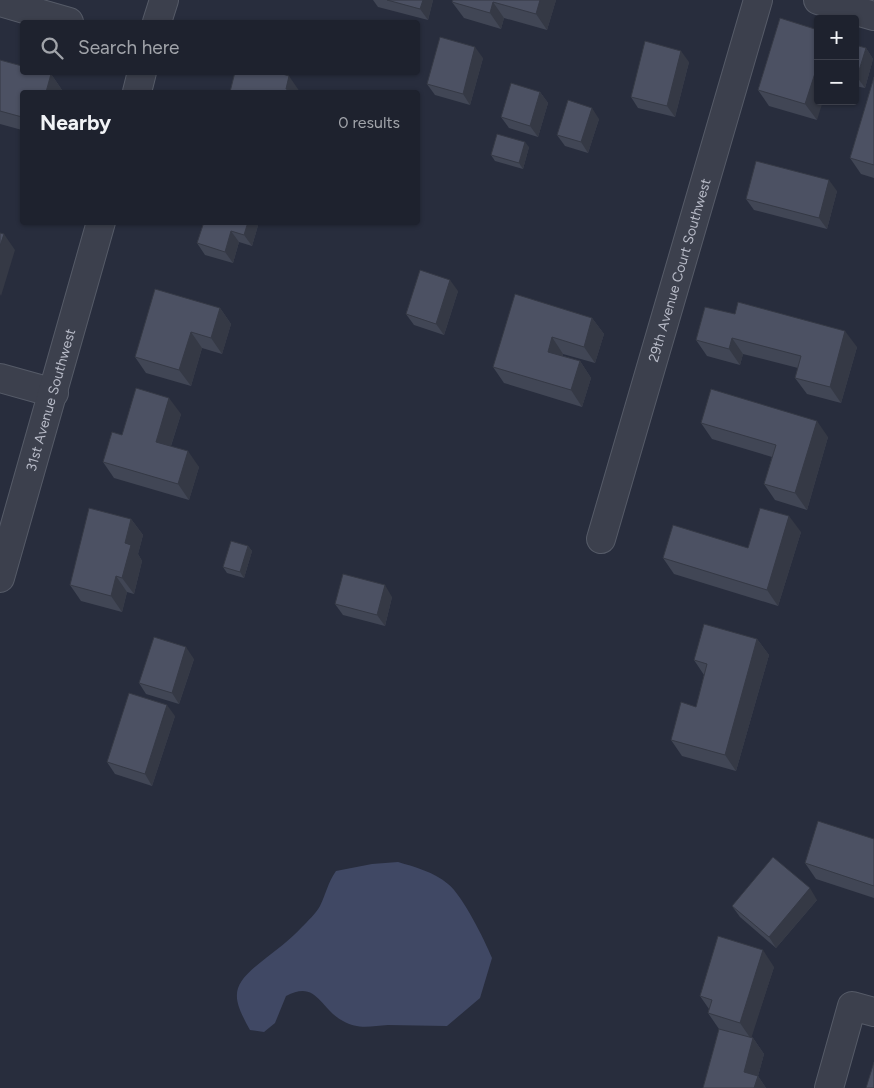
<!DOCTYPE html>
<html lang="en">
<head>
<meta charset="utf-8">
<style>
  body { margin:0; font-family:Figtree,sans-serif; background:#2b2f3a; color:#f1f3f6 }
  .controls { position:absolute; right:15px; top:15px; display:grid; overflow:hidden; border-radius:5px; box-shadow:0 1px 4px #0004 }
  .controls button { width:45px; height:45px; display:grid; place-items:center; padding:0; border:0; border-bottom:1px solid #3c3f4a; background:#1e222e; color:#f1f3f6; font:25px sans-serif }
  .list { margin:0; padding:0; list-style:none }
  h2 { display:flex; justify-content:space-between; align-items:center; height:65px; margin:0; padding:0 20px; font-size:21px }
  h2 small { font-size:16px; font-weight:400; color:#a1a4aa }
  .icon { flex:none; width:28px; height:28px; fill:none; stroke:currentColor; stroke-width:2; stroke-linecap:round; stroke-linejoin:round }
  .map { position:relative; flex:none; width:874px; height:1088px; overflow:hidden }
  .search { position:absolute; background:#1e222e; box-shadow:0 1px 4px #0004; left:20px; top:20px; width:400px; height:55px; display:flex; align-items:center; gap:12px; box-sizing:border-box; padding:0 18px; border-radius:5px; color:#a1a4aa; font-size:19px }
  .panel { position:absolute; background:#1e222e; box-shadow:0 1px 4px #0004; left:20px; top:90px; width:400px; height:135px; border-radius:5px }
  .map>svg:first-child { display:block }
  .water { fill:#404864 }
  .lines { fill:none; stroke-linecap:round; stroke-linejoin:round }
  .minor-casing { stroke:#565b68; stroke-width:30 }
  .minor { stroke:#3c404d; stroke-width:28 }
  .wall { fill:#414655 }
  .shaded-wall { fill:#353945 }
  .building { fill:#4c5163; stroke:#353945 }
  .labels { text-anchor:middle; stroke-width:4.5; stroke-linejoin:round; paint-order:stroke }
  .street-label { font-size:14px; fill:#b8bbc8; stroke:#202532 }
</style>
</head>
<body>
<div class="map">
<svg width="874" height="1088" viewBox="0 0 874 1088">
  <rect width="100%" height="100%" fill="#282d3d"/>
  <path class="water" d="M398 862C415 867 434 872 448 884 463 896 484 939 492 958L480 998 447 1026C427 1026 408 1025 388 1025 372 1026 358 1030 343 1021 320 1009 317 979 286 996L275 1023 264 1032 250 1030C231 996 231 986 261 962 275 951 291 939 302 927 308 921 316 913 320 906 326 894 328 882 336 871L372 864Z"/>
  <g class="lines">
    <defs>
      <g id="minor">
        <polyline points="818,0 874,16"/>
        <polyline points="0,2 69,22"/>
        <polyline points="157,22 164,0"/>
        <polyline points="137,92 142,72"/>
        <polyline points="0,378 54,393"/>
        <path id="s1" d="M601 539 758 0"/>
        <path id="s2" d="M0 578 101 222"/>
        <polyline points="829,1088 852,1006 874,1012"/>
      </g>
    </defs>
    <use href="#minor" class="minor-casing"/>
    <use href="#minor" class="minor"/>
  </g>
  <g class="wall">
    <polygon points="373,0 433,0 428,20 378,7"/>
    <polygon points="453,0 556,0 547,30 504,18 501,29 464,18 452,2"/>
    <polygon points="780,18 817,120 769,106 758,90"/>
    <polygon points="855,45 866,48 873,59 865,88 855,86"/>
    <polygon points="483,58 470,105 435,95 427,84"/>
    <polygon points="0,60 51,74 62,90 22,92 22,130 0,124"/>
    <polygon points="689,62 675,117 638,108 631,97"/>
    <polygon points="874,77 874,178 861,174 850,158"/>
    <polygon points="540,92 548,103 538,137 509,128 501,117"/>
    <polygon points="599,119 588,153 565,146 557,135"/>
    <polygon points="529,147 523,169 495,161 491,155"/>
    <polygon points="837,191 827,229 754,210 746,199"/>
    <polygon points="204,222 259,222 252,246 239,242 233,263 205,255 197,243"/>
    <polygon points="458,291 444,335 414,325 406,314"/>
    <polygon points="705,307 857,347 841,403 807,394 795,378 798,368 743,354 740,365 707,356 696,340"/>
    <polygon points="220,308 231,324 222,354 202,348 191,386 146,373 135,357"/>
    <polygon points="592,318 604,334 595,363 563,354 563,356 580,361 591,378 582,407 504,383 493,367"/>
    <polygon points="181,414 171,446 199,467 189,500 114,478 103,462 122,435"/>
    <polygon points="701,423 828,437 807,510 775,500 764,484 772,457 712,439"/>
    <polygon points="131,519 143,535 138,554 142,561 134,594 127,592 122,612 81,601 70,585"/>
    <polygon points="801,532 778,606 674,574 663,558 748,548"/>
    <polygon points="248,546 252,551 244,578 227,573 223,567"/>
    <polygon points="392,597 385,626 343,615 335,604"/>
    <polygon points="757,639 769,655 736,771 682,756 671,740 696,707 704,675 694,660"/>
    <polygon points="194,659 179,704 146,694 139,683"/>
    <polygon points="175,716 152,786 115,774 107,762"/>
    <polygon points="874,839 874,898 816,879 805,863"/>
    <polygon points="817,900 776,948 740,917 732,906"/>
    <polygon points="774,967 751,1037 753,1038 764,1054 758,1076 766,1088 703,1088 719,1029 708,1013 709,1009 700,996"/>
  </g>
  <g class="shaded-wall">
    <polygon points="423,0 433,0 428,20 420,9"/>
    <polygon points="540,0 556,0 547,30 536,14"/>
    <polygon points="493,2 504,18 501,29 490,13"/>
    <polygon points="475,47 483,58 470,105 463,94"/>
    <polygon points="866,48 873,59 865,88 857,77"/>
    <polygon points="681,51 689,62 675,117 667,106"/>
    <polygon points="818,64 818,101 823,101 817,120 805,104"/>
    <polygon points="51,74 62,90 62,92 46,92"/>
    <polygon points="289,76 300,92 288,92 286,89"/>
    <polygon points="540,92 548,103 538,137 530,126"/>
    <polygon points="592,108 599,119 588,153 581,142"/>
    <polygon points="525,142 529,147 523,169 519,163"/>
    <polygon points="829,180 837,191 827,229 819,218"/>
    <polygon points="248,222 259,222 252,246 244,235"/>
    <polygon points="231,231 239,242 233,263 225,252"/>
    <polygon points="4,234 15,250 1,296 0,294 0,246"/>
    <polygon points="450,280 458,291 444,335 436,324"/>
    <polygon points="220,308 231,324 222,354 211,338"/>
    <polygon points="592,318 604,334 595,363 584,347"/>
    <polygon points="845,331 857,347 841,403 830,387"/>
    <polygon points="191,332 202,348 191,386 179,370"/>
    <polygon points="552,337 563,354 559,368 548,352"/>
    <polygon points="732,338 743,354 740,365 729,349"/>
    <polygon points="580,361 591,378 582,407 571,390"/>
    <polygon points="169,398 181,414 167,458 156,442"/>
    <polygon points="817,421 828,437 807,510 795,493"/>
    <polygon points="188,451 199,467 189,500 178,484"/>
    <polygon points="789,516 801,532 778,606 767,590"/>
    <polygon points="131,519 143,535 138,554 142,561 134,594 122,578 125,543"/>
    <polygon points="248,546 252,551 244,578 240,572"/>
    <polygon points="116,576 127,592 122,612 111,596"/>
    <polygon points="385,585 392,597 385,626 377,615"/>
    <polygon points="757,639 769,655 736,771 725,755"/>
    <polygon points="186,647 194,659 179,704 172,693"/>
    <polygon points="167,705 175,716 152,786 145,774"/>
    <polygon points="810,888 817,900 776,948 769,937"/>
    <polygon points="763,950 774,967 751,1039 740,1023"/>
    <polygon points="753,1038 764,1054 758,1076 766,1088 754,1088 744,1072"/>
  </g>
  <g class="building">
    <polygon points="387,0 423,0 420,9"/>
    <polygon points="453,0 540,0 536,14 493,2 490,13 452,2"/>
    <polygon points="780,18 818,30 818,64 805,104 758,90"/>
    <polygon points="440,37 475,47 463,94 427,84"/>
    <polygon points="645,41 681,51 667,106 631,97"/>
    <polygon points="855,45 866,48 857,77 855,77"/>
    <polygon points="0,60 22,66 22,72 45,72 51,74 46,92 22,92 22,117 0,111"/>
    <polygon points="235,72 276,72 289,76 286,89 298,92 230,92"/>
    <polygon points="874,77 874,165 850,158"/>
    <polygon points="511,83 540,92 530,126 501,117"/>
    <polygon points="568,100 592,108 581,142 557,135"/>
    <polygon points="497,134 525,142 519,163 491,155"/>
    <polygon points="756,161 829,180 819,218 746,199"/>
    <polygon points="204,222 248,222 244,235 231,231 225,252 197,243"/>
    <polygon points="0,233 4,234 0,246"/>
    <polygon points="420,270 450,280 436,324 406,314"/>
    <polygon points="155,289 220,308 211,338 191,332 179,370 135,357"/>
    <polygon points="515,294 592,318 584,347 552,337 548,352 580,361 571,390 493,367"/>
    <polygon points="738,302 845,331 830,387 795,378 801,356 732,338 729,349 696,340 705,307 735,314"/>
    <polygon points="136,388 169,398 156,442 188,451 178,484 103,462 112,432 122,435"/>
    <polygon points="711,389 817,421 795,493 764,484 776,445 701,423"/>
    <polygon points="89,508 131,519 125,543 131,545 122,578 116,576 111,596 70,585"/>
    <polygon points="760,508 789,516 767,590 663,558 673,525 748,548"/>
    <polygon points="231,541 248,546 240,572 223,567"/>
    <polygon points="343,574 385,585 377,615 335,604"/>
    <polygon points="704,624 757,639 725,755 671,740 681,702 696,707 707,664 694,660"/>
    <polygon points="154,637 186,647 172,693 139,683"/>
    <polygon points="129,693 167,705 145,774 107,762"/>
    <polygon points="818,821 874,839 874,886 805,863"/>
    <polygon points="773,857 810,888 769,937 732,906"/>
    <polygon points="718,936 763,950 740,1023 708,1013 712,1000 700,996"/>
    <polygon points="719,1029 753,1038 744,1072 758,1076 754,1088 703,1088"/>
    <polygon points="874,1062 874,1088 866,1088"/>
  </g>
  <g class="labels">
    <g class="street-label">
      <text dy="5" stroke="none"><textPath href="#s1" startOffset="280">29th Avenue Court Southwest</textPath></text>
      <text dy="5" stroke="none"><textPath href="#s2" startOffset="185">31st Avenue Southwest</textPath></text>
    </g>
  </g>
</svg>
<div class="controls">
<button>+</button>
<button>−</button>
</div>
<div class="search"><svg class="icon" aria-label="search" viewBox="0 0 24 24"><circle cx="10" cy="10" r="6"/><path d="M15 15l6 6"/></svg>Search here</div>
<section class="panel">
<h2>Nearby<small>0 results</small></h2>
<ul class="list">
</ul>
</section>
</div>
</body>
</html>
